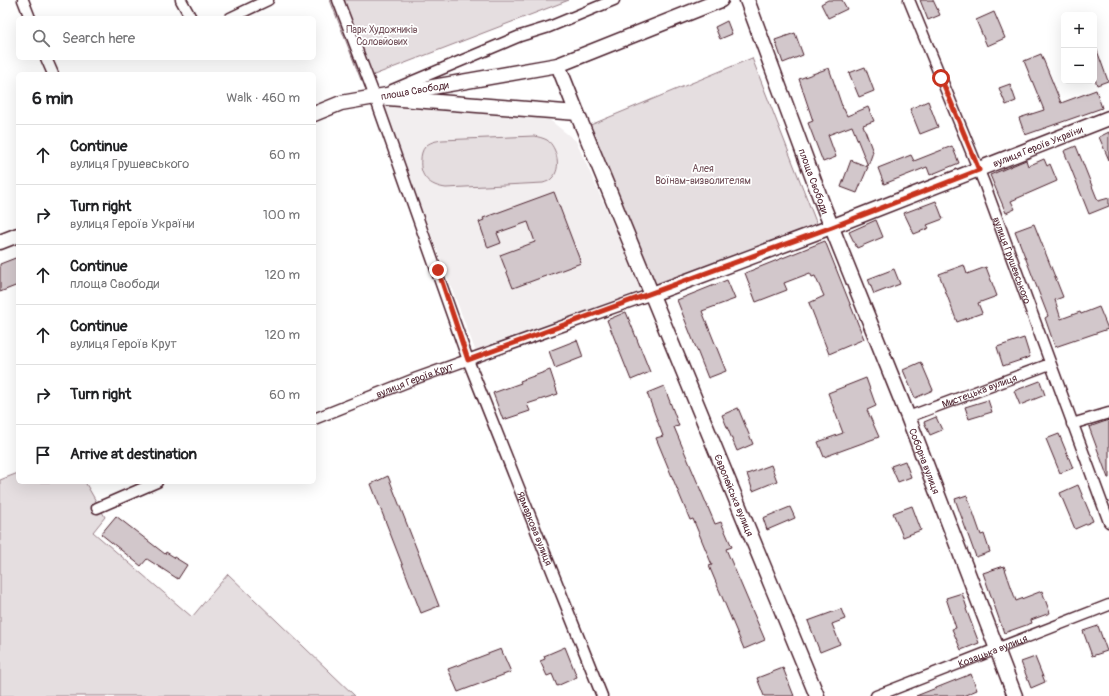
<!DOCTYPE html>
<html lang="en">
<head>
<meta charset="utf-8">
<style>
  body { margin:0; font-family:Pangolin,sans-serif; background:#f6f6f6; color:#202124 }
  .controls { position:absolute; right:12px; top:12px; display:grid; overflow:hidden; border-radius:6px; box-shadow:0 4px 16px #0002 }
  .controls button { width:36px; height:36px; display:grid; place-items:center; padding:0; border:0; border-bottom:1px solid #e0e0e0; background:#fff; color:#202124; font:20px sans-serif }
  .stop { position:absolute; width:12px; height:12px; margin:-9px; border:3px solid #c8321e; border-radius:50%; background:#fff }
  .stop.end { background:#c8321e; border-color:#fff; box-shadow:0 1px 4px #0008 }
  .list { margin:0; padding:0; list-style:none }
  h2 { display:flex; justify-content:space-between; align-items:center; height:52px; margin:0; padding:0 16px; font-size:17px }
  h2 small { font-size:13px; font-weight:400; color:#757577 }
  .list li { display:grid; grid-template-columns:26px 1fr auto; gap:12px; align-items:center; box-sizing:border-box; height:60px; padding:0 16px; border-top:1px solid #e0e0e0 }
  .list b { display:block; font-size:15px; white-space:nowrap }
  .list p { margin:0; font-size:13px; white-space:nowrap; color:#757577 }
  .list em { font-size:13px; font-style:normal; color:#757577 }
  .icon { flex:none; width:22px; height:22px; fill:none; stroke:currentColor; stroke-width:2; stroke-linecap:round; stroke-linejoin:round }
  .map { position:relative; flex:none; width:1109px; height:696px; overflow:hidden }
  .search { position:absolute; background:#fff; box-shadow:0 4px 16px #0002; left:16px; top:16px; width:300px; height:44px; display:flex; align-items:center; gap:10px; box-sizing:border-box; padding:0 14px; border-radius:6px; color:#757577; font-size:15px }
  .panel { position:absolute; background:#fff; box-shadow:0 4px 16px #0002; left:16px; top:72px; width:300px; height:412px; border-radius:6px }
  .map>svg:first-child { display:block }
  .built { fill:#f2eeef }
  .green { fill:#e5dee0; stroke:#987e86 }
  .building { fill:#d2c7cb; stroke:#4a1f2b }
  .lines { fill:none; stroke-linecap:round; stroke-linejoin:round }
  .street-casing { stroke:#4a1f2b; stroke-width:13 }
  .secondary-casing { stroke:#4a1f2b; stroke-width:17 }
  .street { stroke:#fff; stroke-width:10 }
  .secondary { stroke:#fff; stroke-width:14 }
  .route { stroke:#c8321e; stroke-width:5 }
  .labels { text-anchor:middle; stroke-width:3.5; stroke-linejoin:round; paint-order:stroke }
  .park-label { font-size:10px; fill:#714f58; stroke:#fff }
  .street-label { font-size:10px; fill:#4a1f2b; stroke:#fff }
</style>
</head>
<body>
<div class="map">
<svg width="1109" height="696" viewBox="0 0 1109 696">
  <rect width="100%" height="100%" fill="#fff"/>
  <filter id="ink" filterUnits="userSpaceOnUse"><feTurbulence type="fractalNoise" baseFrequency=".025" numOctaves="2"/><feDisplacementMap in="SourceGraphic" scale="8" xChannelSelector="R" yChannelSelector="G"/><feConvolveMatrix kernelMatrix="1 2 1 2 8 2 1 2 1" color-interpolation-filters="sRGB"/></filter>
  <g filter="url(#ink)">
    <polygon class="built" points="382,105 393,105 541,113 576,141 642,290 476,352"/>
    <g class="green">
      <polygon points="330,0 569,0 361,80"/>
      <polygon points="752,58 818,227 654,289 588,126"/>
      <path d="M534 136C539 137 543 138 547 140 557 147 562 169 552 178 550 181 546 182 543 183L446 188C430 186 419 177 421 159 421 156 422 150 425 147 429 142 436 141 442 140Z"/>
      <polygon points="18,473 18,482 85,482 105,517 93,532 192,617 228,574 355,696 0,696 0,480"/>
    </g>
    <g class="building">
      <polygon points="828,0 842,0 847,9 828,18 821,4"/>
      <polygon points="920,0 933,0 940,15 928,20"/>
      <polygon points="994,12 1005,38 987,46 976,20"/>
      <polygon points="727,21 732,34 720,39 715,27"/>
      <polygon points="795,33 803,55 783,63 775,40"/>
      <polygon points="1094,45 1095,45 1108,81 1097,85 1094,76"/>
      <polygon points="1041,54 1061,103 1096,90 1102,108 1025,135 1019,118 1044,110 1024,61"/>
      <polygon points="865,67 874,91 859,97 849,73"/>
      <polygon points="829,68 843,109 844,109 847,116 868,107 874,121 863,125 873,152 868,166 852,126 828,135 836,157 823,162 808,123 813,121 799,79"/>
      <polygon points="1010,84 1016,101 1006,105 999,88"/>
      <polygon points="928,101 938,127 920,134 910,109"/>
      <polygon points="1109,132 1109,160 1099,137"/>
      <polygon points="952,146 959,163 930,175 927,167 884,184 878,168 911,155 914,161"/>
      <polygon points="1076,146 1098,201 1109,198 1109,206 1089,214 1064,151"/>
      <polygon points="1044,159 1047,166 1050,164 1057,181 1011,201 1015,209 1006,213 990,175 1026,160 1028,166"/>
      <polygon points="851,160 868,167 857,193 841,187"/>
      <polygon points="554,192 581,263 513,288 500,255 535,242 528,222 497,233 501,243 488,248 479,222 484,220 483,218"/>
      <polygon points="936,201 943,219 927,225 929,228 914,234 904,213"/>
      <polygon points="876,220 883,237 857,248 849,232"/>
      <polygon points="1034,224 1063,297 1055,300 1061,319 1080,312 1081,314 1099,307 1108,329 1055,347 1045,318 1048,316 1015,231"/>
      <polygon points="825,241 864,339 829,354 809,303 824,296 815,276 812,277 810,273 784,283 787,290 756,302 745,273"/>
      <polygon points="18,257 18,285 0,292 0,264"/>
      <polygon points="964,265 967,274 986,267 997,296 978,303 982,313 957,322 939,274"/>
      <polygon points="894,269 900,284 874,294 868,279"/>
      <polygon points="727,280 735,299 702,311 726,371 708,378 677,300"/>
      <polygon points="626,312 650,372 631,380 607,320"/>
      <polygon points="1024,338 1030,357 1003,366 997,347"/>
      <polygon points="577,340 583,357 555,368 549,351"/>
      <polygon points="921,362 933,390 915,398 903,370"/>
      <polygon points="550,370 558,394 527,404 530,411 503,420 493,393 521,383 520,381"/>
      <polygon points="866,378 876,406 867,410 879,437 824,457 818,442 843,433 828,393"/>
      <polygon points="1040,381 1045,395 1020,405 1014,391"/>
      <polygon points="664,386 679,426 674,427 715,524 721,522 732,547 726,549 765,640 744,649 709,566 712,565 693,519 690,520 656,438 663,436 647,393"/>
      <polygon points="988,400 992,412 969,419 965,407"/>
      <polygon points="738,408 753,444 737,451 722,415"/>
      <polygon points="936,417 942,430 930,435 924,422"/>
      <polygon points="1109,420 1109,478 1108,478 1089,427"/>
      <polygon points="1059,434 1073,468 1060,473 1046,439"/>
      <polygon points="905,461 911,477 898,482 891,466"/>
      <polygon points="771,465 777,481 753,491 747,474"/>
      <polygon points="388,476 439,606 421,613 371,484"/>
      <polygon points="1078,485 1093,521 1075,529 1060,493"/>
      <polygon points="967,495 981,535 984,534 990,552 976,557 955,499"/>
      <polygon points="912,506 921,530 903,537 893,513"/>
      <polygon points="790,507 795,518 767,530 763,518"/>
      <polygon points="116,516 165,554 166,552 187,565 178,579 147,559 141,566 101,534"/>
      <polygon points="1004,566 1016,601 1042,591 1050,613 1031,620 1032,623 1004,633 983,573"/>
      <polygon points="962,593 967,608 966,609 979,643 961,650 952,629 956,628 946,598"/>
      <polygon points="841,609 845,619 832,624 840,644 820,652 808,621"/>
      <polygon points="1098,626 1107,651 1092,656 1083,631"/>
      <polygon points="565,647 577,677 557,686 552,674 547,676 540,661 545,659 544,656"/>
      <polygon points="501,649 511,672 458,692 448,669"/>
      <polygon points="1035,657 1045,682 1031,688 1021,662"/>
      <polygon points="783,668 794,696 764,696 757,678"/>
      <polygon points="971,674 977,690 963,696 916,696"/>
    </g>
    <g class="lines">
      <defs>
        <g id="street">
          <polyline points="23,0 30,18"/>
          <polyline points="181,0 191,18"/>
          <path id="s1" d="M338 0 375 97 468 360 602 696"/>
          <path id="s2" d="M909 0 984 183 1109 522"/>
          <polyline points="230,18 268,0"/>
          <polyline points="46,58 53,74"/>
          <polyline points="392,90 520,36 549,27 614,0"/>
          <path id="s3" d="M908 417 1050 364"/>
          <path id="s4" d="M314 419 417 378 652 294"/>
          <polyline points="1072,424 1109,413"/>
          <polyline points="97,508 157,482"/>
          <path id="s5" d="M876 696 1109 605"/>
        </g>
        <g id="secondary">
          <path id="s6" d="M747 0 824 208 908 417 1015 696"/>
          <path id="s7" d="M375 97 577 113 817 696"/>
          <polyline points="577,113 558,65 721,0"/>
          <path id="s8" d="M314 114 341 103 558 65"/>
          <polyline points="0,242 18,235"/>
          <path id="s9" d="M652 294 831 227 1109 118"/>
        </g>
      </defs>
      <use href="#street" class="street-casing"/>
      <use href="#secondary" class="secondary-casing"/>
      <use href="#street" class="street"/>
      <use href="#secondary" class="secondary"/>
    </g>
  </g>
  <g class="lines" filter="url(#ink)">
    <polyline class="route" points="438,270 468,360 832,227 979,170 941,78"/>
  </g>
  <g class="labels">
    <g class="park-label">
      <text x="382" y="33">Парк Художників<tspan x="382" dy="12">Соловйових</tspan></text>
      <text x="703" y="172">Алея<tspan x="703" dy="12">Воїнам-визволителям</tspan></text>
    </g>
    <g class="street-label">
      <text dy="4" stroke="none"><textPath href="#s8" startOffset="104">площа Свободи</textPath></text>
      <text dy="4" stroke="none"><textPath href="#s9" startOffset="413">вулиця Героїв України</textPath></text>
      <text dy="4" stroke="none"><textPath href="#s6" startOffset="193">площа Свободи</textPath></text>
      <text dy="4" stroke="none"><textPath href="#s2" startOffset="280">вулиця Грушевського</textPath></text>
      <text dy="4" stroke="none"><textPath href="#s4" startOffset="108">вулиця Героїв Крут</textPath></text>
      <text dy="4" stroke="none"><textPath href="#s3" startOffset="76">Мистецька вулиця</textPath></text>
      <text dy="4" stroke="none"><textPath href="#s6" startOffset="494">Соборна вулиця</textPath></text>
      <text dy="4" stroke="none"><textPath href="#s7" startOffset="616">Європейська вулиця</textPath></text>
      <text dy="4" stroke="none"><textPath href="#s1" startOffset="564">Ярмаркова вулиця</textPath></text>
      <text dy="4" stroke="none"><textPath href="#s5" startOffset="125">Козацька вулиця</textPath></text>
    </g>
  </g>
</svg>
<div class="controls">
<button>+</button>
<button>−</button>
</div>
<div class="stop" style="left:941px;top:78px"></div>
<div class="stop end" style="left:438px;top:270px"></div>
<div class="search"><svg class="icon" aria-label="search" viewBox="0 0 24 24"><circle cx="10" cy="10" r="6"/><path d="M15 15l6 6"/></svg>Search here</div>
<section class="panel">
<h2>6 min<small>Walk · 460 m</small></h2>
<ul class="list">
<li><svg class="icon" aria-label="ahead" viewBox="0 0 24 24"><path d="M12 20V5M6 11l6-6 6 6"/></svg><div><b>Continue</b><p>вулиця Грушевського</p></div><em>60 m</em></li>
<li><svg class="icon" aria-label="right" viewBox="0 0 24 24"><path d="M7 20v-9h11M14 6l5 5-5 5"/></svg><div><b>Turn right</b><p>вулиця Героїв України</p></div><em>100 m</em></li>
<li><svg class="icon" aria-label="ahead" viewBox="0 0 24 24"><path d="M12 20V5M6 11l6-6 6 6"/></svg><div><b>Continue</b><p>площа Свободи</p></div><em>120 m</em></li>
<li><svg class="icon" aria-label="ahead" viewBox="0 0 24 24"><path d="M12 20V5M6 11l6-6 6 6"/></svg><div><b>Continue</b><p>вулиця Героїв Крут</p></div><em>120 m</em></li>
<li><svg class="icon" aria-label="right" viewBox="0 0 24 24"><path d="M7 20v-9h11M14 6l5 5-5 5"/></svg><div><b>Turn right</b></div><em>60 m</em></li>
<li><svg class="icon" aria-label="arrive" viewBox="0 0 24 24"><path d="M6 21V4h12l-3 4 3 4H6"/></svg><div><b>Arrive at destination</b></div></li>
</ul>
</section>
</div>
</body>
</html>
